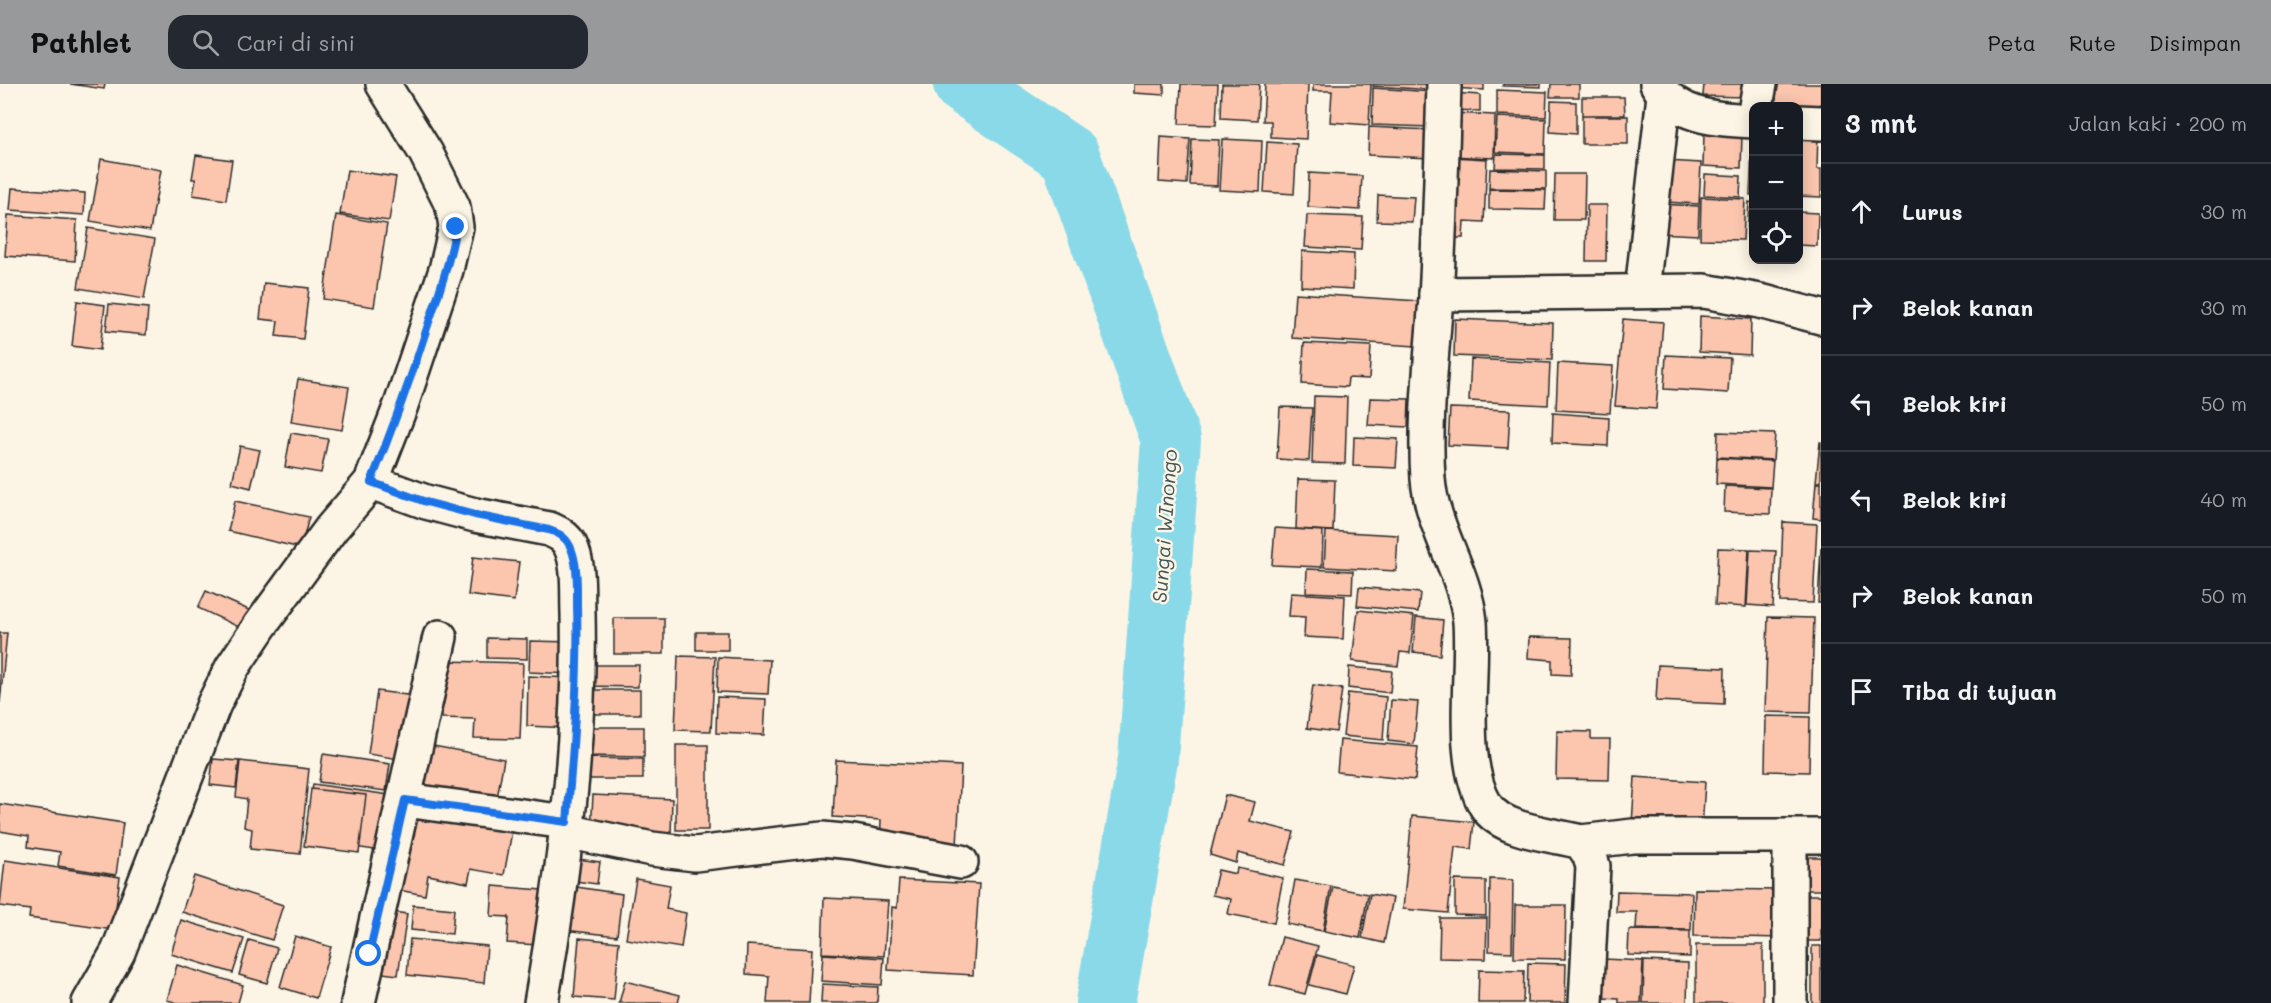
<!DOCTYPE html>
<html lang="id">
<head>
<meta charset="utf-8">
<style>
  body { margin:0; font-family:Mali,sans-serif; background:#242831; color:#f1f3f6 }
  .controls { position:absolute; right:18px; top:18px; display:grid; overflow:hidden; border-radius:12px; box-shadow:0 3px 15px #0003 }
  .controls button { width:54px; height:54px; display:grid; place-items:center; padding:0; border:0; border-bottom:2px solid #363941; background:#171b24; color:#f1f3f6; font:30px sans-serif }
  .stop { position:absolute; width:18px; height:18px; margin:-14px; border:4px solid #1a73e8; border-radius:50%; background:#fff }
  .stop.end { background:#1a73e8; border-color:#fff; box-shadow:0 2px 6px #0008 }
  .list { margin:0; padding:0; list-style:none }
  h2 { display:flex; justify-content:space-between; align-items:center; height:78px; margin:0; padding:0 24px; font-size:26px }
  h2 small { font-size:20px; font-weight:400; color:#9ea1a6 }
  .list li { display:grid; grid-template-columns:39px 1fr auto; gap:18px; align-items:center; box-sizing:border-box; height:96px; padding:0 24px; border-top:2px solid #363941 }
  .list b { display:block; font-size:22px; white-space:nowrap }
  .list em { font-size:20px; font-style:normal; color:#9ea1a6 }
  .icon { flex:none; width:33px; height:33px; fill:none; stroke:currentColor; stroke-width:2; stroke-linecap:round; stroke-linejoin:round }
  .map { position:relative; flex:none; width:1821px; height:919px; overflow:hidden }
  header { display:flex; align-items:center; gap:36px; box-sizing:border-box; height:84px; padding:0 30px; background:#98999b; color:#111 }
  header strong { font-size:28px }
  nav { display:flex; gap:33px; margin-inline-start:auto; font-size:21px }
  .search { width:420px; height:54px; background:#242831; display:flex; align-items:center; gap:15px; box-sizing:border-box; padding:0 21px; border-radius:18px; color:#9ea1a6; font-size:22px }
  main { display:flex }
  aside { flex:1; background:#171b24 }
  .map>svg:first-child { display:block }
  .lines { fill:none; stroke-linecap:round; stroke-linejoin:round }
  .river { stroke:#8ad9e9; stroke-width:60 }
  .building { fill:#fbc5ae; stroke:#2b2b2b; stroke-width:1.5 }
  .street-casing { stroke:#2b2b2b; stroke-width:38 }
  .street { stroke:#fcf5e5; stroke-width:33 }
  .route { stroke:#1a73e8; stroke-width:8 }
  .labels { text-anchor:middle; stroke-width:5; stroke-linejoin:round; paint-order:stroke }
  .water-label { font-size:20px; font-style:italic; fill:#43565a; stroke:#fcf5e5 }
</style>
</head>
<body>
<header>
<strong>Pathlet</strong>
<div class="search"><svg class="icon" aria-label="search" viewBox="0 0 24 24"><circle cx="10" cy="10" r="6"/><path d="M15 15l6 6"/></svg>Cari di sini</div>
<nav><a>Peta</a><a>Rute</a><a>Disimpan</a></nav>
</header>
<main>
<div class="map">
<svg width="1821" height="919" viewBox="0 0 1821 919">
  <rect width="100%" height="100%" fill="#fcf5e5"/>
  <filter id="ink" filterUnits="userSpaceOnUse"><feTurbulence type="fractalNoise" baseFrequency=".0167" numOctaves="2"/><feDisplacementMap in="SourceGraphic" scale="12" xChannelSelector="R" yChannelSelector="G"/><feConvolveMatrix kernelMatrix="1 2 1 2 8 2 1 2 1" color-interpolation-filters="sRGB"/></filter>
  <g filter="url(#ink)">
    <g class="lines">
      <polyline class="river" points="963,0 1070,72 1171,356 1148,675 1105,919"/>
    </g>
    <g class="building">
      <polygon points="70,0 105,0 104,5"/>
      <polygon points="1134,0 1164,0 1164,11 1134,9"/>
      <polygon points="1181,0 1218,0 1216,41 1179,40"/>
      <polygon points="1222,0 1259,0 1257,36 1221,34"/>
      <polygon points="1265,0 1308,0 1306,55 1271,53 1271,37 1263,37"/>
      <polygon points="1313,0 1371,0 1369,41 1330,38 1332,7 1313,7"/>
      <polygon points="1373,0 1433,0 1433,6 1373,2"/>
      <polygon points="1453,0 1484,0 1484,6 1453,4"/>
      <polygon points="1503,0 1541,0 1541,3 1503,2"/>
      <polygon points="1551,0 1579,0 1579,13 1550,13"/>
      <polygon points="1704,0 1746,0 1745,13 1703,12"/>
      <polygon points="1776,0 1821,0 1821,28 1798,22 1776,22"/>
      <polygon points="1373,4 1433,8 1431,43 1372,41"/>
      <polygon points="1497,6 1547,8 1546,33 1497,31"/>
      <polygon points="1452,9 1480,11 1480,27 1452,26"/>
      <polygon points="1582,13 1624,13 1625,31 1582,31"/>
      <polygon points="1551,17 1576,18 1576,50 1550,48"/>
      <polygon points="1451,29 1495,31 1494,74 1449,72"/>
      <rect x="1582" y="32" width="46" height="28"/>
      <polygon points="1497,33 1546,35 1545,70 1495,68"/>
      <polygon points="1369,43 1431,46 1429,74 1368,71"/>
      <polygon points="1798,44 1818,45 1817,85 1821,85 1821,113 1798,112"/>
      <polygon points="1704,50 1742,51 1741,84 1703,82"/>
      <polygon points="1161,53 1190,55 1187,100 1159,98"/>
      <polygon points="1192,55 1219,56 1217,102 1190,101"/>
      <polygon points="1222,55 1262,57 1260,108 1219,106"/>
      <polygon points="1267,58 1297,60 1294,110 1264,108"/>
      <polygon points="1752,64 1754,64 1754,111 1750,111"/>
      <polygon points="1496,70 1545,71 1545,85 1495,84"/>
      <polygon points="196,71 232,76 226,116 193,111 196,95 192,95"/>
      <polygon points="1452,73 1487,75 1484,138 1464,137 1463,154 1447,154"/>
      <polygon points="101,75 161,86 150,147 90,137"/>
      <polygon points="1667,77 1701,79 1699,120 1665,118"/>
      <polygon points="1490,85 1546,87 1546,105 1489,104"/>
      <polygon points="347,86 396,93 389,137 340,130"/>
      <polygon points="1309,89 1362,92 1360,126 1308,123"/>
      <polygon points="1555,90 1585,90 1584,136 1554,136"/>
      <polygon points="1705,90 1741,92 1740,113 1704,111"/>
      <polygon points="12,104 85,109 84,131 10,126"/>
      <polygon points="1489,105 1546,106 1545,126 1489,125"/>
      <polygon points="1378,111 1414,113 1412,138 1377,137"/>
      <polygon points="1701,113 1745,115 1743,156 1700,155"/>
      <polygon points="1749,118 1754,119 1754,152 1747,152"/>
      <polygon points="1658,120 1699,122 1698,151 1657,149"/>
      <polygon points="1587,121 1607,121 1606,177 1586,177"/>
      <polygon points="1798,128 1818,129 1817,162 1798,161"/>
      <polygon points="8,131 77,136 75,177 5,172"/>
      <polygon points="336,131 387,140 374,223 323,215"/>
      <polygon points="1307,131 1363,133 1361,166 1305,163"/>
      <polygon points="88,144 155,155 144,215 78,204"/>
      <polygon points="1302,167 1354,170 1353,205 1301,202"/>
      <polygon points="264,199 309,204 303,255 276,252 278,237 260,235"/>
      <polygon points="1295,209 1419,217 1416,262 1292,254"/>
      <polygon points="77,217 105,221 100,266 72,262"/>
      <polygon points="109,220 148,224 146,251 106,247"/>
      <polygon points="1700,232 1751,235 1750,271 1699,268"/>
      <polygon points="1455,235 1553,239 1552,276 1454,272"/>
      <polygon points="1623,235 1663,238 1656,325 1615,322"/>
      <polygon points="1304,259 1371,262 1369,295 1348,294 1347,303 1302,300"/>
      <polygon points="1666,271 1730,274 1728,309 1664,305"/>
      <polygon points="1471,275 1550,279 1548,321 1469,317"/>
      <polygon points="1558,279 1613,282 1610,329 1556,326"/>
      <polygon points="298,295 349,303 342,346 291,338"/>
      <polygon points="1314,312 1347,313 1345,380 1312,379"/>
      <polygon points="1370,314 1409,315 1408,343 1368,341"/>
      <polygon points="1280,323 1312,324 1309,377 1277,375"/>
      <polygon points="1450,324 1510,326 1508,364 1448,361"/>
      <polygon points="1553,329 1609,333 1608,362 1552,359"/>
      <polygon points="1718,348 1775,350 1773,376 1717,373"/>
      <polygon points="291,349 328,355 321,389 285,383"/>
      <polygon points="1354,353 1398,355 1396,384 1353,382"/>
      <polygon points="1820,358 1821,358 1821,398 1816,398"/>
      <polygon points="240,362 260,366 251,404 232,399"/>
      <polygon points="1717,374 1773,377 1771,403 1716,400"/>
      <polygon points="1298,395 1335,396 1333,447 1296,445"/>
      <polygon points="1816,399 1821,399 1821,435 1813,434"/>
      <polygon points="1725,402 1771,404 1770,430 1724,428"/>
      <polygon points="235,417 309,433 301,464 228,447"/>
      <polygon points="1783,438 1817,440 1813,519 1780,518"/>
      <polygon points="1275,444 1323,447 1322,483 1272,481"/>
      <polygon points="1326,447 1398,451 1396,487 1324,483"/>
      <polygon points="1821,463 1821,519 1818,519"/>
      <polygon points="1718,464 1749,465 1746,523 1715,521"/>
      <polygon points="1750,466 1776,467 1773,523 1747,521"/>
      <polygon points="473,473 519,478 514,517 468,511"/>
      <polygon points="1307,485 1353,487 1352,510 1306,508"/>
      <polygon points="1359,503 1420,509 1418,528 1357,522"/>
      <polygon points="206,507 251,527 243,545 198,524"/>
      <polygon points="1291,509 1345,512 1343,555 1304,553 1305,533 1289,532"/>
      <polygon points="1358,526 1414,532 1410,569 1400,568 1398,582 1352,577"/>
      <polygon points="1416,533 1443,536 1440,571 1413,568"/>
      <polygon points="1768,533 1814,534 1811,629 1765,628"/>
      <rect x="614" y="534" width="50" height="36"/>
      <rect x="696" y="548" width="32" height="18"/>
      <polygon points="0,549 7,549 0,619"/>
      <polygon points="1529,553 1572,554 1571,591 1552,590 1552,576 1528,574"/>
      <polygon points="487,554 527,555 527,575 487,574"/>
      <polygon points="530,557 572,558 571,590 529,588"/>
      <polygon points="678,572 715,573 711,647 675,646"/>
      <polygon points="718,573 770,576 768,610 717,608"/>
      <polygon points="444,577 523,579 520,655 474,654 475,635 442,634"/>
      <polygon points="586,581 639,581 638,603 586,602"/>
      <polygon points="1658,581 1725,584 1724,620 1656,617"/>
      <polygon points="1349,583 1392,587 1390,609 1348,604"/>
      <polygon points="528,592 570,594 569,644 527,642"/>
      <polygon points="1313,601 1342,605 1336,648 1307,644"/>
      <rect x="588" y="606" width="52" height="24"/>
      <polygon points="377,607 414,612 405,676 368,670"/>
      <polygon points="1348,609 1386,613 1383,656 1343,652"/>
      <polygon points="717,613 766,615 764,651 716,649"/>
      <polygon points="1391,616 1418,618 1414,660 1388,657"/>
      <polygon points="1766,632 1810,633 1809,688 1765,687"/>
      <polygon points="584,643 644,643 644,673 584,672"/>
      <polygon points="1557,647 1591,648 1591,655 1610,655 1609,696 1556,695"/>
      <polygon points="1340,656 1418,663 1415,696 1337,688"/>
      <polygon points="428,661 504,675 495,725 418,711"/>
      <rect x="676" y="661" width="32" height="85"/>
      <polygon points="323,670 390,680 386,707 319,698"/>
      <polygon points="583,674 643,675 643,695 583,695"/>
      <polygon points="213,675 239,677 236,704 210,701"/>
      <polygon points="836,676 961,682 957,763 880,760 881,736 833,733"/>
      <polygon points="240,677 309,685 300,770 250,765 252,745 244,743 247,715 236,713"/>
      <polygon points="1635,693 1705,698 1702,745 1632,740"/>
      <polygon points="313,700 396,712 389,768 305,756"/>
      <polygon points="311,705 366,711 359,769 304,762"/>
      <polygon points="593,711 672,715 671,751 591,748"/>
      <polygon points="1225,711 1255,718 1250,737 1294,748 1285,781 1238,769 1236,779 1210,771"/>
      <polygon points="0,720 123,739 116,791 58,782 60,768 28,763 29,752 0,747"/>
      <polygon points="408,723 513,742 504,791 471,785 468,799 428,791 425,811 393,805"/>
      <polygon points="1412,732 1474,738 1471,765 1455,763 1448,829 1403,825"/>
      <rect x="1807" y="773" width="14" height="33"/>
      <polygon points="570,774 600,778 597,800 568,796"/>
      <polygon points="5,776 120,793 113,846 29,834 30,826 0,822"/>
      <polygon points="1237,784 1283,794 1274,839 1228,830 1231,815 1212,811 1218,786 1236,790"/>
      <polygon points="194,792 283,821 272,856 182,828"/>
      <polygon points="636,795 670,801 666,825 686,829 681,864 626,855"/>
      <polygon points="1490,795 1513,796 1512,868 1489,867"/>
      <polygon points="899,796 979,800 973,891 888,886 892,823 897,824"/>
      <polygon points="1295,796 1331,802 1323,847 1287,840"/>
      <polygon points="1455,796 1486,797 1486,832 1455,831"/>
      <polygon points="493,802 542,806 538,861 507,859 509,833 491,832"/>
      <polygon points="570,802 622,810 617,852 564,846"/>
      <polygon points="1333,803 1368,810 1360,854 1324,847"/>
      <polygon points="1695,805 1783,806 1783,854 1694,852"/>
      <polygon points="1617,807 1692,809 1691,846 1636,845 1637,828 1616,828"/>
      <polygon points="1370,810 1393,814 1384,859 1362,854"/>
      <rect x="1796" y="811" width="25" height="46"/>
      <polygon points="824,814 888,817 884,872 822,869"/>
      <polygon points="413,821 454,825 452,850 411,846"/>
      <polygon points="1515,821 1566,821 1565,875 1514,874"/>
      <polygon points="385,827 407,830 398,891 375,888"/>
      <polygon points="1440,834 1487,834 1486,875 1439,874"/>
      <polygon points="181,836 244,855 233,889 171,870"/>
      <polygon points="1629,846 1690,847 1690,873 1628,871"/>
      <polygon points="295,852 331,863 316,914 280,903"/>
      <polygon points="1282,853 1318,862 1305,910 1270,901"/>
      <polygon points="579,854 619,858 614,916 574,913"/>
      <polygon points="410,855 487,862 484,899 407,891"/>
      <polygon points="249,856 277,864 267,899 239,891"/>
      <polygon points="747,861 812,865 809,919 767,919 769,892 746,890"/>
      <rect x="1696" y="861" width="67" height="58"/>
      <rect x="1812" y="862" width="9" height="57"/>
      <polygon points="823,870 884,874 882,901 821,897"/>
      <polygon points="1317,871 1354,881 1346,910 1309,901"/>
      <polygon points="1604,875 1643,877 1641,919 1619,919 1619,915 1603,914"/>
      <polygon points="1644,877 1688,879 1687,919 1643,919"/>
      <polygon points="1528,879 1566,880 1565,919 1527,919"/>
      <polygon points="177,881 243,901 238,919 178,919 167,916"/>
      <polygon points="1479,886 1524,887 1523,919 1478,919"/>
      <polygon points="625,897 680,911 678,919 619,919"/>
      <polygon points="822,900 878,903 877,919 821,919"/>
    </g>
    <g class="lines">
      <defs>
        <g id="street">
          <path d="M1444 0C1442 71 1440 142 1436 213 1432 273 1424 335 1428 395 1432 445 1465 487 1470 538 1474 591 1458 676 1486 722 1502 748 1553 750 1581 758L1589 770 1593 782 1586 919"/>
          <path d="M1657 0C1677 34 1718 35 1754 37"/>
          <polyline points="1756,22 1760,0"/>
          <polyline points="1798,38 1821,39"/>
          <polyline points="1642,207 1664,11"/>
          <polyline points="1436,210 1704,207 1760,217 1821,233"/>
          <path d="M371 398 426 418 475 431 549 445C558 449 565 452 570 461 580 481 577 508 578 529 581 657 563 793 541 919"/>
          <polyline points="405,716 566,738"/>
          <polyline points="566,747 652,765 695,770 822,755 853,758 961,778"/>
          <polyline points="1790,752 1790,919"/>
          <polyline points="1581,758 1633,752 1821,752"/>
          <polyline points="89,919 118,868 214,620 232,584 260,542 331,445 371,398 401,321 446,186 456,143 453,123 426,69 383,0"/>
          <polyline points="358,919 440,553"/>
        </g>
      </defs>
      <use href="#street" class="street-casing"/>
      <use href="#street" class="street"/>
    </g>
  </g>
  <g class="lines" filter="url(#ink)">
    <path class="route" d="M369 870 405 716 567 738C573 666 579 594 577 521 577 502 578 479 570 462 565 452 558 449 549 446L475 431 426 418 371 398C392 346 411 294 428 241 439 209 450 177 456 143"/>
  </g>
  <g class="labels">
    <g class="water-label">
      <text transform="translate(1165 442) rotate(-86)" y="7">Sungai WInongo</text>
    </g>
  </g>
</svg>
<div class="controls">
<button>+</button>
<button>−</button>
<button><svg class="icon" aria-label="locate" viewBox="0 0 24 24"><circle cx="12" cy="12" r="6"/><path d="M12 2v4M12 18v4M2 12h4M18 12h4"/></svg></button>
</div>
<div class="stop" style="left:369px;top:870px"></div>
<div class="stop end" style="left:456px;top:143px"></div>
</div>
<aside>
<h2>3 mnt<small>Jalan kaki · 200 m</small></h2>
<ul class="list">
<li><svg class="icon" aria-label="ahead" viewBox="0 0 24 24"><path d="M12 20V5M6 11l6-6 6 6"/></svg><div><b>Lurus</b></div><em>30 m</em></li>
<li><svg class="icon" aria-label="right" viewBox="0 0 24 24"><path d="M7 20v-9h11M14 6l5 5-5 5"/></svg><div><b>Belok kanan</b></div><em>30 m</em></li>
<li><svg class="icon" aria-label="left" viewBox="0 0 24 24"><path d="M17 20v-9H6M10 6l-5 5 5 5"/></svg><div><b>Belok kiri</b></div><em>50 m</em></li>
<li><svg class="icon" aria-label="left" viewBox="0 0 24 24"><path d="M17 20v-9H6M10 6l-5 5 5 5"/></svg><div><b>Belok kiri</b></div><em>40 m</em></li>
<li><svg class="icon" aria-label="right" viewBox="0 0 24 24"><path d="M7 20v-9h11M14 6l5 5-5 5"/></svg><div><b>Belok kanan</b></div><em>50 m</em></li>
<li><svg class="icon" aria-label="arrive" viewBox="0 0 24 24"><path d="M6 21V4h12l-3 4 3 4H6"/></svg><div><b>Tiba di tujuan</b></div></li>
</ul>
</aside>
</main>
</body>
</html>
